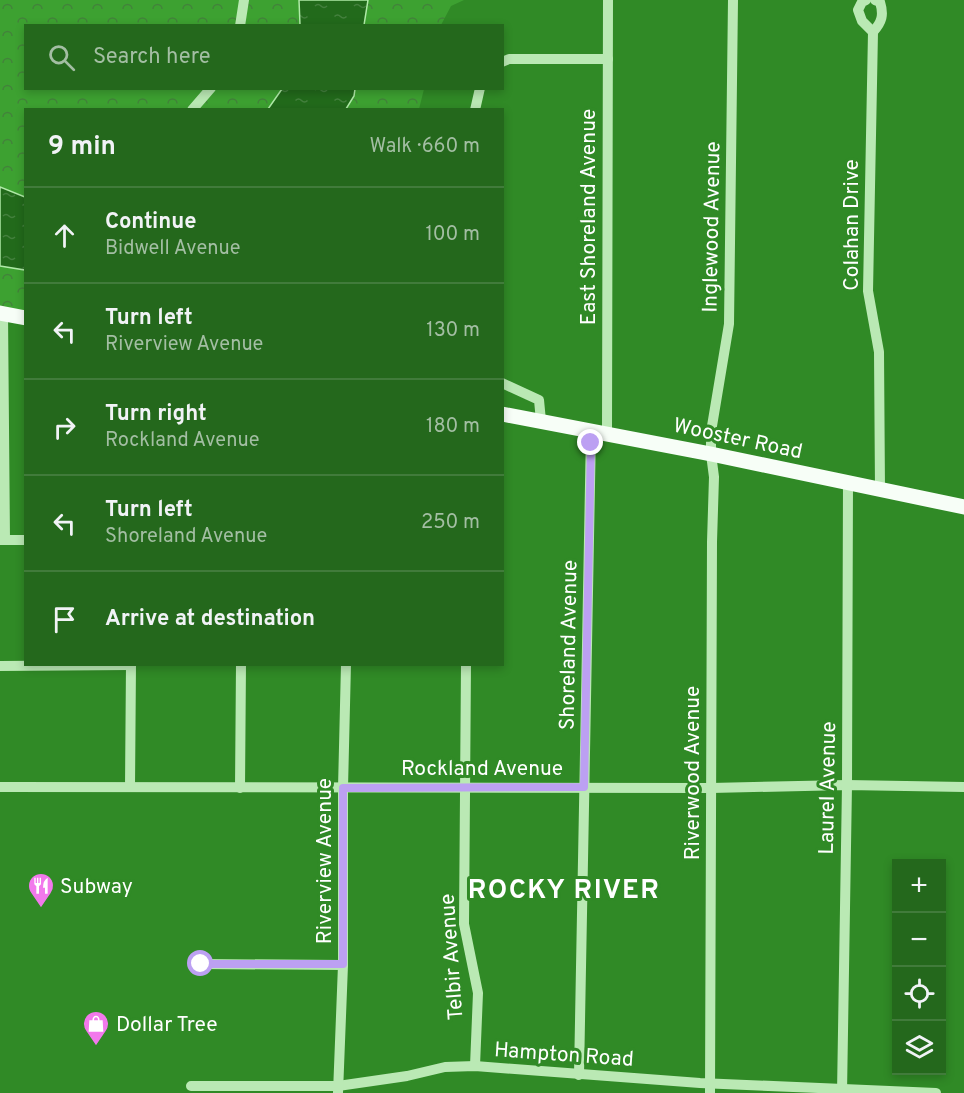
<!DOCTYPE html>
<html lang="en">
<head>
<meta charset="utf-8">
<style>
  body { margin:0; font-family:Overpass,sans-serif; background:#307029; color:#f1f3f6 }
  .controls { position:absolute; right:18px; bottom:18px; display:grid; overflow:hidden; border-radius:0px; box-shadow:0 3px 9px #0003 }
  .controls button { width:54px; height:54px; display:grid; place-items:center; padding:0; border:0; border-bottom:2px solid #417b3b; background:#24681c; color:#f1f3f6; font:30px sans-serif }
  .stop { position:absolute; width:18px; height:18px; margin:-14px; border:4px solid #bca0f2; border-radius:50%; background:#fff }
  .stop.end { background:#bca0f2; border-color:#fff; box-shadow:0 2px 6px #0008 }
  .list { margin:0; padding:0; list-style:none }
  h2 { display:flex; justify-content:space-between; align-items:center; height:78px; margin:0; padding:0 24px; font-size:26px }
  h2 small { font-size:20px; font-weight:400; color:#a3bea3 }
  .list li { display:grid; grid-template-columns:39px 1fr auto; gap:18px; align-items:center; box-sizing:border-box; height:96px; padding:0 24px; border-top:2px solid #417b3b }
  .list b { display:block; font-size:22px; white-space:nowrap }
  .list p { margin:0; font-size:20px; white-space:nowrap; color:#a3bea3 }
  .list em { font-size:20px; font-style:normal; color:#a3bea3 }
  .icon { flex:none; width:33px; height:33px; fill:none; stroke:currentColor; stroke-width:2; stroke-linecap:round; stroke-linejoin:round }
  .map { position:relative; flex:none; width:964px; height:1093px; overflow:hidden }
  .search { position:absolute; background:#24681c; box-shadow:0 3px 9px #0003; left:24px; top:24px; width:480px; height:66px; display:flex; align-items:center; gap:15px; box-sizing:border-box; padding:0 21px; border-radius:0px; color:#a3bea3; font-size:22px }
  .panel { position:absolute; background:#24681c; box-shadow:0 3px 9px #0003; left:24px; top:108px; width:480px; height:558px; border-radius:0px }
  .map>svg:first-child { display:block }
  .forest { fill:url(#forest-crowns) }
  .water { fill:url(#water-ripples); stroke:#b0eaa8; stroke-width:1.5 }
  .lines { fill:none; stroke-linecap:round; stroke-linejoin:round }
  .minor { stroke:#bae9b4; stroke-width:10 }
  .major { stroke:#f7fef7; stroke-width:15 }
  .route { stroke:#bca0f2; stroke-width:8 }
  .labels { text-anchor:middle; stroke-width:6; stroke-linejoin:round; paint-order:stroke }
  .street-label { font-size:21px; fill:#fff; stroke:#308a26 }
  .poi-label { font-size:21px; fill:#fff; stroke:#308a26; text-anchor:start }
  .district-label { font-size:27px; font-weight:bold; letter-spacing:1.5px; fill:#fff; stroke:#308a26 }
</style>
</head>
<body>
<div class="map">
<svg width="964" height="1093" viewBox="0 0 964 1093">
  <defs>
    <pattern id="forest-crowns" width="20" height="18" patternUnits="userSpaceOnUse" patternTransform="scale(1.5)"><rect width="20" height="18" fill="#3da131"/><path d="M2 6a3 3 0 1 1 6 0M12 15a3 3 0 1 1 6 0" fill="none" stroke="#42833a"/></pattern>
    <pattern id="water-ripples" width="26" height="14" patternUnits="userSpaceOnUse" patternTransform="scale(1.5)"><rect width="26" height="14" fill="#226a1b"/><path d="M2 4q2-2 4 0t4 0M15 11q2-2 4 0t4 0" fill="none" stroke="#43803d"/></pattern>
  </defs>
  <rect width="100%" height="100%" fill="#308a26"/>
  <polygon class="forest" points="0,0 464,0 451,6 441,25 26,26 26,88 424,89 419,109 26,110 25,319 0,313"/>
  <g class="water">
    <polygon points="299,0 368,0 364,25 300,25"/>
    <polygon points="282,89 282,88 355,89 354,96 346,109 268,109"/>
    <polygon points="0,187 25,197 25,270 0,266"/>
  </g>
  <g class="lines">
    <g class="minor">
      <polyline points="866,0 862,2 858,10 862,21 873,32"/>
      <path d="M875 0 880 2C884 15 882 22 873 32L868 291 879 352 880 490"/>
      <polyline points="240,26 244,0"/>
      <polyline points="502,62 509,59 608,59"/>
      <polyline points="192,110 211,88"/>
      <polyline points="475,110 480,88"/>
      <polyline points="3,313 5,540"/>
      <polyline points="502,383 539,400 541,421"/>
      <polyline points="607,433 608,0"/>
      <polyline points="0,540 26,540"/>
      <polyline points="466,664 464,924 478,993 475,1066"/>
      <polyline points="0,666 131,665"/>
      <polyline points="0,787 711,788 847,785 964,787"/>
      <polyline points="130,787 131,664"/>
      <polyline points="240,788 241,664"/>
      <polyline points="201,964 343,965"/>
      <polyline points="579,1075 591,431"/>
      <polyline points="191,1086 338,1086 407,1076 445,1067 475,1066 700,1083 936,1093"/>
      <polyline points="338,1093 343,965 343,788 346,664"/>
      <polyline points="710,1093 712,542 714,477 711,454 711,432 729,324 733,0"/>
      <polyline points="842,1093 847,785 848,483"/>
    </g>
    <g class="major">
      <polyline points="0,313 26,318"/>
      <polyline points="502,414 711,454 964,507"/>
    </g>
  </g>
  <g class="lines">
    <polyline class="route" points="201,964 343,964 343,788 584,787 591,443"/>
  </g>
  <defs>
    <symbol id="restaurant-pin" viewBox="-11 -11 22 30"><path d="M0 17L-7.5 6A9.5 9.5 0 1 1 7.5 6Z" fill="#f279ec" stroke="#308a26"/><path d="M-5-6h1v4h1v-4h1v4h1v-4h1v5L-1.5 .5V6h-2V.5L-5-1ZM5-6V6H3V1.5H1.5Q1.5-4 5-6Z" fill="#fff"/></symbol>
    <symbol id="shop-pin" viewBox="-11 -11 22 30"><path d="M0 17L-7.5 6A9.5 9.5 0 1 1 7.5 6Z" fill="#f279ec" stroke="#308a26"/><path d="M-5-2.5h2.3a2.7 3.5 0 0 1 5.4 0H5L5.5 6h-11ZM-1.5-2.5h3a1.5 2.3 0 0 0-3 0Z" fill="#fff"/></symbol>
  </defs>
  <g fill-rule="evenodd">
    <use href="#restaurant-pin" x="26" y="871" width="30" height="40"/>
    <use href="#shop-pin" x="81" y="1009" width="30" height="40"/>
  </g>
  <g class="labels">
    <g class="street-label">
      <text transform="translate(588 217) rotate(-90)" y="7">East Shoreland Avenue</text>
      <text transform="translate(851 225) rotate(-90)" y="7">Colahan Drive</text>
      <text transform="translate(711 227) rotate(-89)" y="7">Inglewood Avenue</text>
      <text transform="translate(738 438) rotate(12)" y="7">Wooster Road</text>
      <text transform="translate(568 645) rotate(-89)" y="7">Shoreland Avenue</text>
      <text x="482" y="775">Rockland Avenue</text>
      <text transform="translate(692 773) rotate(-90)" y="7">Riverwood Avenue</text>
      <text transform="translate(827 788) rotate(-89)" y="7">Laurel Avenue</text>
      <text transform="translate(324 861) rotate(-90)" y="7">Riverview Avenue</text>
      <text transform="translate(451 957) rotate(-94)" y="7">Telbir Avenue</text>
      <text transform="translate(564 1054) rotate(4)" y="7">Hampton Road</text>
    </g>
    <g class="poi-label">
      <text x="60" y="893">Subway</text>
      <text x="116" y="1031">Dollar Tree</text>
    </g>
    <g class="district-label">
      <text x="564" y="898">ROCKY RIVER</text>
    </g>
  </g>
</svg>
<div class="controls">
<button>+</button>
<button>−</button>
<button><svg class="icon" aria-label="locate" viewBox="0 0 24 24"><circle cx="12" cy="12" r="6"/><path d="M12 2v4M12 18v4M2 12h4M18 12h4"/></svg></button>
<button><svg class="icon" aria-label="layers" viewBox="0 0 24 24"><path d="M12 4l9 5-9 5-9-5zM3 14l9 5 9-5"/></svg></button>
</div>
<div class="stop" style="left:201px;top:964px"></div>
<div class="stop end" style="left:591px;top:443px"></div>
<div class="search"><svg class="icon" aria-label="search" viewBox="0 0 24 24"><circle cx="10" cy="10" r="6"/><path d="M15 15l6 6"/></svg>Search here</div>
<section class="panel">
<h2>9 min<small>Walk · 660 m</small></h2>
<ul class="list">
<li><svg class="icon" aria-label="ahead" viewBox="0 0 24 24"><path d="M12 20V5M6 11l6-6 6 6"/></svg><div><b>Continue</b><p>Bidwell Avenue</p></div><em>100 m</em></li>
<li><svg class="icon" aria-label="left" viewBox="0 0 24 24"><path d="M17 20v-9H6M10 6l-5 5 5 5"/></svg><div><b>Turn left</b><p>Riverview Avenue</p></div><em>130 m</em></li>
<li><svg class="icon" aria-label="right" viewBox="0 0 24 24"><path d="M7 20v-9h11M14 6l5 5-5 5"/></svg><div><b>Turn right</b><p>Rockland Avenue</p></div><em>180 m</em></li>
<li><svg class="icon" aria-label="left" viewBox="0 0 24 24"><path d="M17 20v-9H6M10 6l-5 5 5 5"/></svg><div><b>Turn left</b><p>Shoreland Avenue</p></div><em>250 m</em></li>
<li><svg class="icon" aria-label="arrive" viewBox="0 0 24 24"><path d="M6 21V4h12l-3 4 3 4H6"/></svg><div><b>Arrive at destination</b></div></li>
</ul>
</section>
</div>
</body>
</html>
